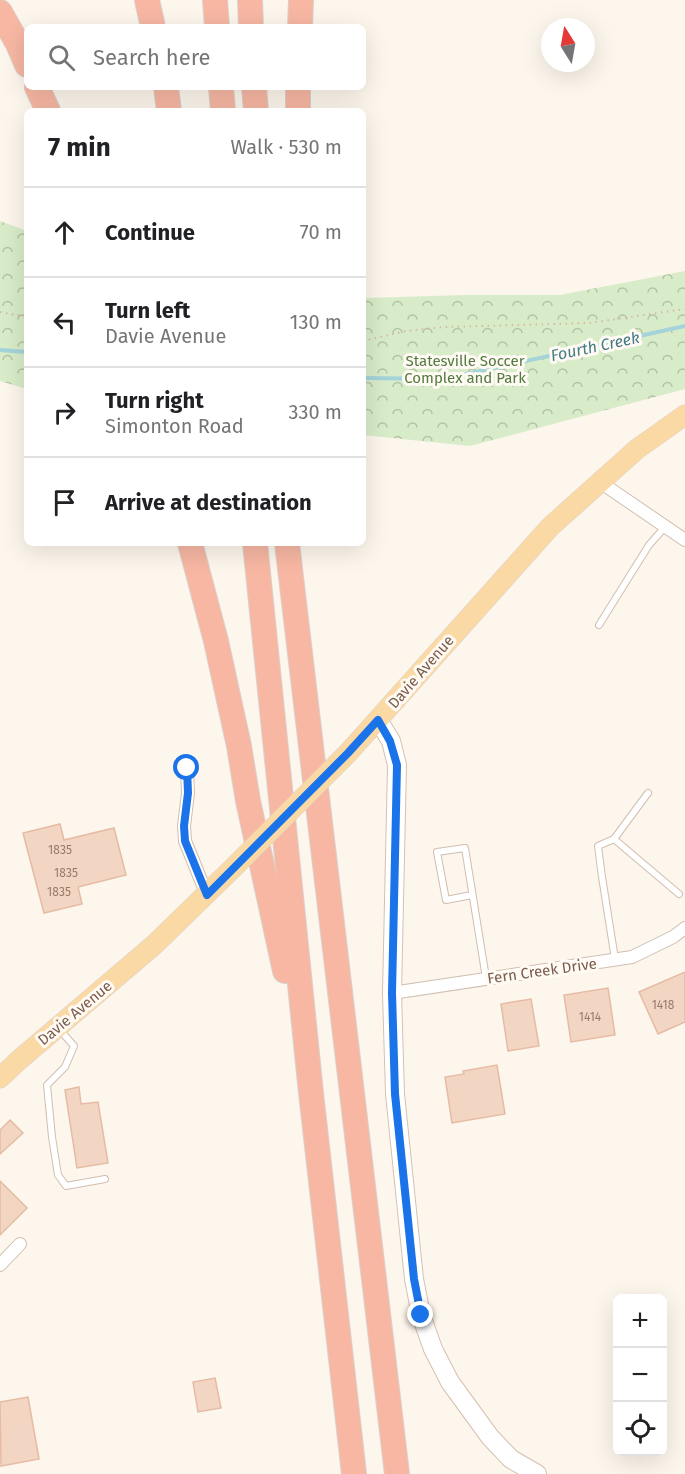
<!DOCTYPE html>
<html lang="en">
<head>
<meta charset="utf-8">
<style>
  body { margin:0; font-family:"Fira Sans",sans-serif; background:#f6f6f6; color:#202124 }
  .controls { position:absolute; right:18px; bottom:18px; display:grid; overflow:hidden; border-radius:9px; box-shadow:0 6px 24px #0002 }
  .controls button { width:54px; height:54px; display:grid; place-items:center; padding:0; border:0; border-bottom:2px solid #e0e0e0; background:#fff; color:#202124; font:30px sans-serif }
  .compass { position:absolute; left:541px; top:18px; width:54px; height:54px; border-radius:50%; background:#fff; box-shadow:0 6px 24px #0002; rotate:349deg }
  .stop { position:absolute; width:18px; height:18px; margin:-14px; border:4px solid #1a73e8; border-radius:50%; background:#fff }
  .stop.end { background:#1a73e8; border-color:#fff; box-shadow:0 2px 6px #0008 }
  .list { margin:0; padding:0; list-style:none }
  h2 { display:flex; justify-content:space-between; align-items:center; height:78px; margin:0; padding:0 24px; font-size:26px }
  h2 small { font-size:20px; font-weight:400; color:#757577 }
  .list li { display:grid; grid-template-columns:39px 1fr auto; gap:18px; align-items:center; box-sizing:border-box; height:90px; padding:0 24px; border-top:2px solid #e0e0e0 }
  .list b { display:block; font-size:22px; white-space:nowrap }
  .list p { margin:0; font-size:20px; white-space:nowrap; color:#757577 }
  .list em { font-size:20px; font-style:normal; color:#757577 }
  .icon { flex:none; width:33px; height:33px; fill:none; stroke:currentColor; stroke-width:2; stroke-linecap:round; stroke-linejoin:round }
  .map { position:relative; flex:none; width:685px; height:1474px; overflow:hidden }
  .search { position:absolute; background:#fff; box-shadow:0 6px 24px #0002; left:24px; top:24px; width:342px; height:66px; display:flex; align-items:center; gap:15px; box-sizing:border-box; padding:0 21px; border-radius:9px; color:#757577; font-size:22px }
  .panel { position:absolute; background:#fff; box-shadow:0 6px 24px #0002; left:24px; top:108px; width:342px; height:438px; border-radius:9px }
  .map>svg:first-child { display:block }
  .park { fill:url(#park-crowns) }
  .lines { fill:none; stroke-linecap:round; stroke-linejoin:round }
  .stream { stroke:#a5d3da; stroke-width:4 }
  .building { fill:#f3d5c3; stroke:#e6bba3; stroke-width:1.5 }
  .lane-casing { stroke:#d1beb0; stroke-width:8 }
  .street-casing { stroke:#d1beb0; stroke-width:14 }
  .secondary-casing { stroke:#d6c0b0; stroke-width:20 }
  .primary-casing { stroke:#dad1cd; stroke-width:21 }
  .highway-casing { stroke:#dad1cd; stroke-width:26 }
  .path { stroke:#d9b8a5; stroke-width:2; stroke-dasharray:1.5 4.5; stroke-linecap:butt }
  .lane { stroke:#fff; stroke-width:6 }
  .street { stroke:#fff; stroke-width:12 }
  .secondary { stroke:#fff; stroke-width:18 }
  .primary { stroke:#fbd9a5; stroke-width:20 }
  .highway { stroke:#f7b7a3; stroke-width:24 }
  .primary-bridge-casing { stroke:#dad1cd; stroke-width:21; stroke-linecap:butt }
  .primary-bridge { stroke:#fbd9a5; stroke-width:20 }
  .route { stroke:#1a73e8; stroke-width:8 }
  .labels { text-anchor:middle; stroke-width:6; stroke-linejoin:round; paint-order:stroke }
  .number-label { font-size:12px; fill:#987a6a }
  .park-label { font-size:15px; fill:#537a41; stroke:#fffaf3 }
  .street-label { font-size:15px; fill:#7a5c4d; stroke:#fffaf3 }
  .water-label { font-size:16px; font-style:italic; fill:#437c86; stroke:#fffaf3 }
</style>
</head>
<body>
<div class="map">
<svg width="685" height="1474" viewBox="0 0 685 1474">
  <defs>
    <pattern id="park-crowns" width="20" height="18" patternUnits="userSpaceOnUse" patternTransform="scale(1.5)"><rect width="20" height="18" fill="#d8ecc9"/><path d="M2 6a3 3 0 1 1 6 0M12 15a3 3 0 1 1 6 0" fill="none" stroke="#b4c2a5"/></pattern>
  </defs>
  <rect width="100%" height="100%" fill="#fdf6ec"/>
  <g class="park">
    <polygon points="0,221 27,231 27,389 0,381"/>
    <polygon points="685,271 685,389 470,446 363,435 363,298 465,295 560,295"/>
  </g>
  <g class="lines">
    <g class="stream">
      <polyline points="0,350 27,352"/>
      <polyline points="363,378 444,379 685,326"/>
    </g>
  </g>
  <g class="building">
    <polygon points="60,824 64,840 114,828 126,875 78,887 82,904 44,913 23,833"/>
    <polygon points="685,972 685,1022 658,1034 639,992"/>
    <polygon points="608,988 615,1035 571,1042 564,995"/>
    <polygon points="531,999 539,1046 508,1051 501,1004"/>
    <polygon points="497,1065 505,1114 452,1123 445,1077 464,1074 463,1071"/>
    <polygon points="79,1087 81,1104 98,1102 108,1163 77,1168 65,1090"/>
    <polygon points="10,1120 23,1133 0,1154 0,1130"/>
    <polygon points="0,1181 27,1208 0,1235"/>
    <polygon points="215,1378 221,1408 198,1412 193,1382"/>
    <polygon points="28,1397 39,1459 1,1466 0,1402"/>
  </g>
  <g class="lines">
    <defs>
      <g id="lane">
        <polyline points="599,625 649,545 665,527"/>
        <polyline points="614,839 679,894"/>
        <polyline points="472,895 446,900 437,852 465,848 486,978"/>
        <polyline points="615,959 602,877 598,846 614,839 648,793"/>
        <polyline points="60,1030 74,1046 65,1067 47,1085 52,1137 58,1175 66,1186 105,1179"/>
      </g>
      <g id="street">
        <polyline points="600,482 685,540"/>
        <polyline points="187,768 188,793 184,826 185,841 207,895"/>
        <polyline points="392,993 632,957 673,937 685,928"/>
        <polyline points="0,1265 20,1244"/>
      </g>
      <polyline id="secondary" points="378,720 391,741 397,765 392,993 395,1094 414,1279 421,1315 433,1349 450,1382 490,1437 511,1459 537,1474"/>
      <g id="primary">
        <polyline points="348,753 550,527 637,449 685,415"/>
        <polyline points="0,1078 19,1060 154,945 233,868"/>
      </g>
      <g id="highway">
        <polyline points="147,0 153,27"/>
        <polyline points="215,0 217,27"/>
        <polyline points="250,0 251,27"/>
        <polyline points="0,12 18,44 27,65"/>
        <polyline points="300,27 301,0"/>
        <polyline points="37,87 48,111"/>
        <polyline points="166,87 169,111"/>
        <polyline points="221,87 223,111"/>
        <polyline points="254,87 256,111"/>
        <polyline points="298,111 298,87"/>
        <polyline points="190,543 216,641 239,746 248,801 285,971"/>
        <polyline points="255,543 311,1093 354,1474"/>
        <polyline points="287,543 397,1474"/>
      </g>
    </defs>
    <use href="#lane" class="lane-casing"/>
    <use href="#street" class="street-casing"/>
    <use href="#secondary" class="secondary-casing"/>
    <use href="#primary" class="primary-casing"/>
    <use href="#highway" class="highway-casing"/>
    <g class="path">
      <polyline points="0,312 27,317"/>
      <polyline points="363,341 406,331 444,327 589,323 685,309"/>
    </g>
    <use href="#lane" class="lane"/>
    <use href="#street" class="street"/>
    <use href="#secondary" class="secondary"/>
    <use href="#primary" class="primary"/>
    <use href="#highway" class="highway"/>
    <defs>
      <polyline id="primary-bridge" points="233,868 348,753"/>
    </defs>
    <use href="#primary-bridge" class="primary-bridge-casing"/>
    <use href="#primary-bridge" class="primary-bridge"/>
  </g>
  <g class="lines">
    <polyline class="route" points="187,768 188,793 184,826 185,841 207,895 348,753 378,720 390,741 397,765 392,993 395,1094 414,1279 421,1315"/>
  </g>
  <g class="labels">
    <g class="number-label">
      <text x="60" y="854">1835</text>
      <text x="66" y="877">1835</text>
      <text x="59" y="896">1835</text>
      <text x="663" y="1009">1418</text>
      <text x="590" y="1021">1414</text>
    </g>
    <g class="park-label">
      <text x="465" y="366">Statesville Soccer<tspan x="465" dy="17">Complex and Park</tspan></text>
    </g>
    <g class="street-label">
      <text transform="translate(421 672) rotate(-49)" y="5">Davie Avenue</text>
      <text transform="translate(542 971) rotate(-8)" y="5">Fern Creek Drive</text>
      <text transform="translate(75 1013) rotate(-40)" y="5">Davie Avenue</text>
    </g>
    <g class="water-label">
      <text transform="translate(595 346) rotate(-12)" y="6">Fourth Creek</text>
    </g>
  </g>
</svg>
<div class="controls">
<button>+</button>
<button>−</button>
<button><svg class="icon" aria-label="locate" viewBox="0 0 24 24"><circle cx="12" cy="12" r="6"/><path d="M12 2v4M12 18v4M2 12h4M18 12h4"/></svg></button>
</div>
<svg class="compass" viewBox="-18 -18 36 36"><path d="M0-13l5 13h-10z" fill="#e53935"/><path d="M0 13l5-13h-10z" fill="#757577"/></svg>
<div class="stop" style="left:187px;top:768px"></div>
<div class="stop end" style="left:421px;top:1315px"></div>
<div class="search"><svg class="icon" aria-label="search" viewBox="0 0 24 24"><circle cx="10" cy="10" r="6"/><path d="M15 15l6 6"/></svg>Search here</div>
<section class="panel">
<h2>7 min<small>Walk · 530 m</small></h2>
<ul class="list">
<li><svg class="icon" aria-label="ahead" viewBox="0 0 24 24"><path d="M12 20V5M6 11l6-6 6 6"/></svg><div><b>Continue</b></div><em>70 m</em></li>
<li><svg class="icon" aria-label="left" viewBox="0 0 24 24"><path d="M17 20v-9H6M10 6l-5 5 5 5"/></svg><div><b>Turn left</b><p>Davie Avenue</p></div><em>130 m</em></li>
<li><svg class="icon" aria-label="right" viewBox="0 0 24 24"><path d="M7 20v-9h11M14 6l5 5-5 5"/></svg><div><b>Turn right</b><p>Simonton Road</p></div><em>330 m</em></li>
<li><svg class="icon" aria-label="arrive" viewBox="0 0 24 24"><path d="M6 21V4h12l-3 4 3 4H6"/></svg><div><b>Arrive at destination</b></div></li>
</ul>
</section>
</div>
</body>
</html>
